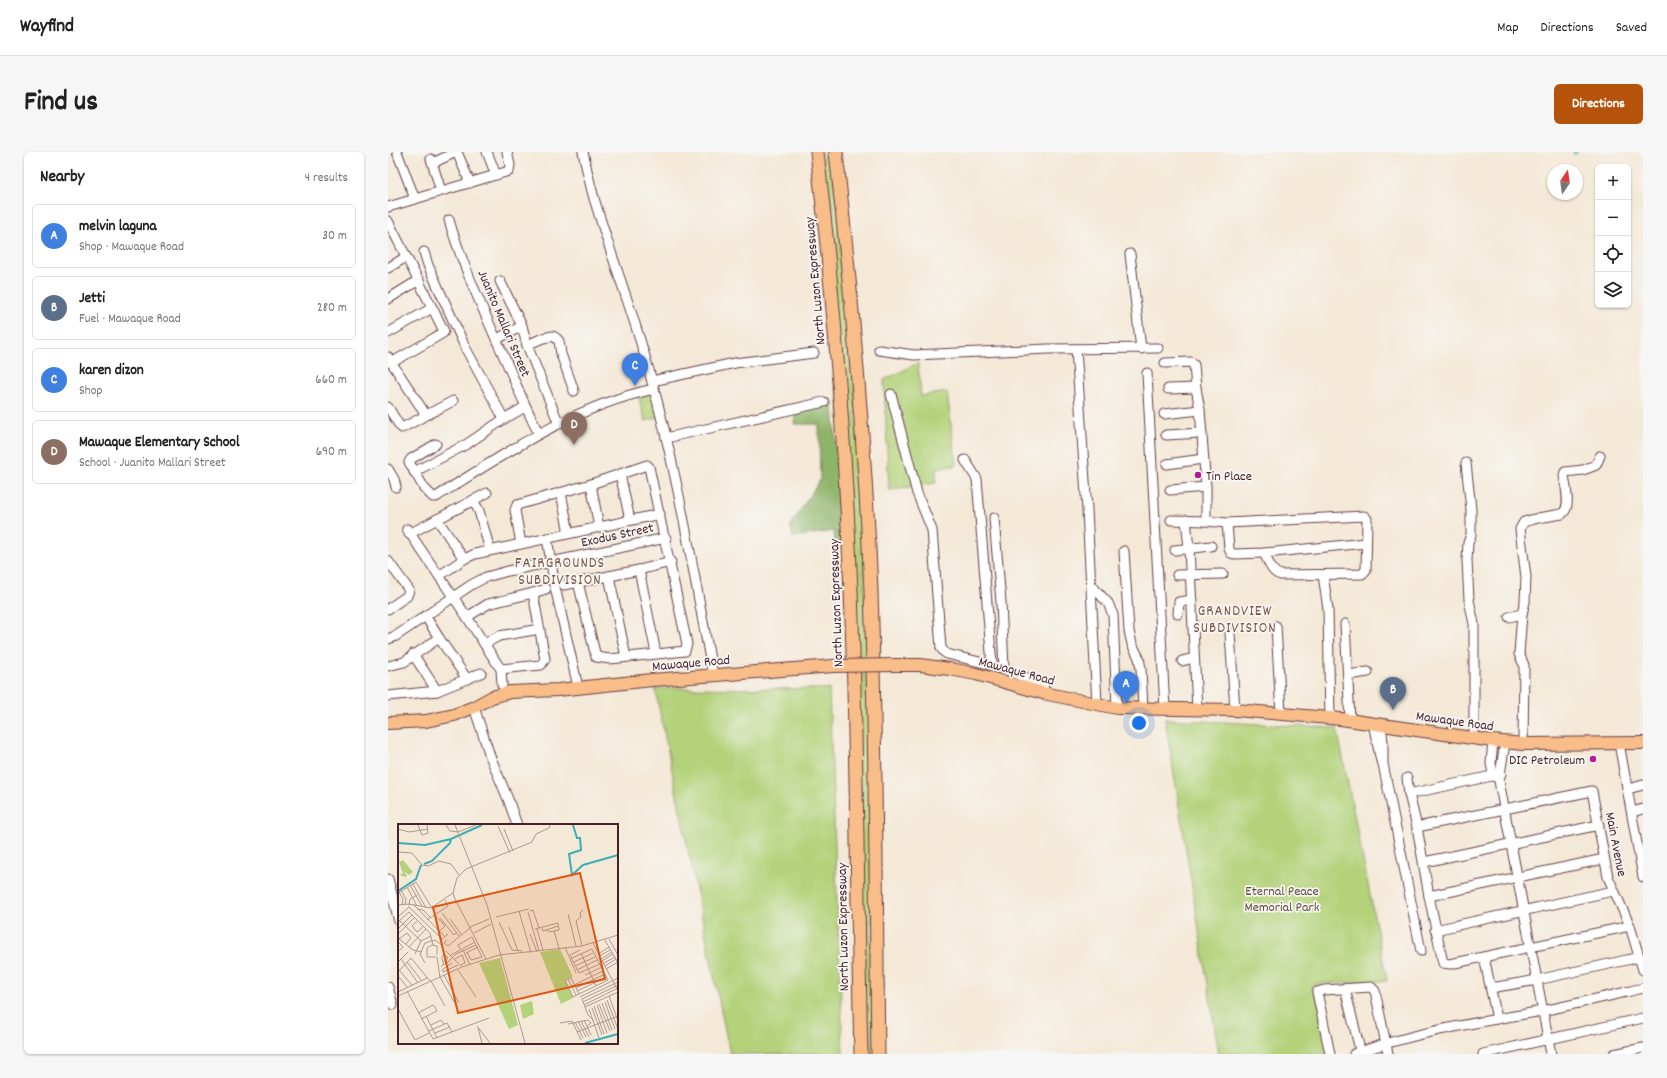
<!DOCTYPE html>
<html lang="en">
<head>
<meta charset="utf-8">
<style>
  body { margin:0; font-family:Dekko,sans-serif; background:#f6f6f6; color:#222 }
  .controls { position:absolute; right:12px; top:12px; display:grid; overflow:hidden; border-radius:6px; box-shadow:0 1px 3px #0004 }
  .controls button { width:36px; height:36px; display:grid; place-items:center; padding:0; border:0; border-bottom:1px solid #e0e0e0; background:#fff; color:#222; font:20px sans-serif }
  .compass { position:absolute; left:1159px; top:12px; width:36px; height:36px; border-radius:50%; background:#fff; box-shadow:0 1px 3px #0004; rotate:13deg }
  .you { position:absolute; left:751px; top:571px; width:14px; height:14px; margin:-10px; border:3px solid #fff; border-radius:50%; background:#1a73e8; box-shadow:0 0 0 6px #1a73e833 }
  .badge { display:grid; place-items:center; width:26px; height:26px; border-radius:50%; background:#b45309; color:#fff; font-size:13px; font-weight:700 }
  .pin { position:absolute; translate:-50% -33px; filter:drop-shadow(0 1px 2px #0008) }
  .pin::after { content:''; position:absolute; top:21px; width:14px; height:12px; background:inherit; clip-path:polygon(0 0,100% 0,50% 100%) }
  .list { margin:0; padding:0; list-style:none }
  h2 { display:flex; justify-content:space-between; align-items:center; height:52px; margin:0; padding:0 16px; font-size:17px }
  h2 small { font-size:13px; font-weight:400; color:#767676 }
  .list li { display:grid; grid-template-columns:26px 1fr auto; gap:12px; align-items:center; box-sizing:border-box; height:64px; margin:0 8px 8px; padding:0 8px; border:1px solid #e0e0e0; border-radius:6px }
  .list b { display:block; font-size:15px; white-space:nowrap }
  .list p { margin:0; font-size:13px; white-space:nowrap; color:#767676 }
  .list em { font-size:13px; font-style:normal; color:#767676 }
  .icon { flex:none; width:22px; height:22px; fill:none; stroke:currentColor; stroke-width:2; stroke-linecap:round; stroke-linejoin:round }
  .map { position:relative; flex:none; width:1255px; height:902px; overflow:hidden; border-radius:6px }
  header { display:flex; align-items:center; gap:24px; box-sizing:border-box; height:56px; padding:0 20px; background:#fff; border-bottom:1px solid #e0e0e0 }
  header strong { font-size:19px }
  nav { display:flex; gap:22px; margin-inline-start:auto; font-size:14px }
  .intro { display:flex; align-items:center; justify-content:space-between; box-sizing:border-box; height:96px; padding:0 24px }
  h1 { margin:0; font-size:28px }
  .button { padding:10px 18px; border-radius:6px; background:#b45309; color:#fff; font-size:14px; font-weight:700 }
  main { display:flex; gap:24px; padding:0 24px }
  aside { flex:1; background:#fff; border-radius:6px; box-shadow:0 1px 3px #0004 }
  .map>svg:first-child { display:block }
  .green { fill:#b3d279; stroke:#7e7852 }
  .forest { fill:#8eb469; stroke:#6c6a4a }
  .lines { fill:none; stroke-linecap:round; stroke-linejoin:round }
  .stream { stroke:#3daeb6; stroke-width:2 }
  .minor-casing { stroke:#643d45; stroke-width:11 }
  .major-casing { stroke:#643d45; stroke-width:14 }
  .highway-casing { stroke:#643d45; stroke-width:15 }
  .minor { stroke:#fff; stroke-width:9 }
  .major { stroke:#f8bd89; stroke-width:12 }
  .highway { stroke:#f8bd89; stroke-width:13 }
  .major-bridge-casing { stroke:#643d45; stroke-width:14; stroke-linecap:butt }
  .major-bridge { stroke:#f8bd89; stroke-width:12 }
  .poi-dot { fill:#b5179e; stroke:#f6f6f2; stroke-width:1.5 }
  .labels { text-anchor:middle; stroke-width:3.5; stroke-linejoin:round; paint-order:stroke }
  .street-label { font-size:14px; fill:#4a1f2b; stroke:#f6f6f2 }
  .poi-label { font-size:14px; fill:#4a1f2b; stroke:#f6f6f2; text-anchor:start }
  .park-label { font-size:14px; fill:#644c3e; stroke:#f6f6f2 }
  .neighbourhood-label { font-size:15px; letter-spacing:1px; fill:#815448; stroke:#f6f6f2 }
  .inset-river { fill:none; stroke:#3daeb6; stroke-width:2 }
  .inset-road { fill:none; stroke:#b09892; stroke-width:1 }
  .view { fill:#e0560e; fill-opacity:0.15; stroke:#e0560e; stroke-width:2 }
  .inset-edge { fill:none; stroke:#4a1f2b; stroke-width:2 }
</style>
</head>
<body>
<header>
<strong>Wayfind</strong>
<nav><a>Map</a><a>Directions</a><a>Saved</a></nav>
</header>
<div class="intro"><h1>Find us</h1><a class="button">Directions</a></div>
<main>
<aside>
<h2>Nearby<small>4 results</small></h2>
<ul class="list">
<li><span class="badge" style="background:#3f7fe0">A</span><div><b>melvin laguna</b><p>Shop · Mawaque Road</p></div><em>30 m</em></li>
<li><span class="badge" style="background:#5c6f8a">B</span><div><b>Jetti</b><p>Fuel · Mawaque Road</p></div><em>280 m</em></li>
<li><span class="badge" style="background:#3f7fe0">C</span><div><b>karen dizon</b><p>Shop</p></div><em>660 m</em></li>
<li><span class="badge" style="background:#8d6e63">D</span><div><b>Mawaque Elementary School</b><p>School · Juanito Mallari Street</p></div><em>690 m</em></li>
</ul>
</aside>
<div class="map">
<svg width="1255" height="902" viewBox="0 0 1255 902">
  <rect width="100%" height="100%" fill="#f6f6f2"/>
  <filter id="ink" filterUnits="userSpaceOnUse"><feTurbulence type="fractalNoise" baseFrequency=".025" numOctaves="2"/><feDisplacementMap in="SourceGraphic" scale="8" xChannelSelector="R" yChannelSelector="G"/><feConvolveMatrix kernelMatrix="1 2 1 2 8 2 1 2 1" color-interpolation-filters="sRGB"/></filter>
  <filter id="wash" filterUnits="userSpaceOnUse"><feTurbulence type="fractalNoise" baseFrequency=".012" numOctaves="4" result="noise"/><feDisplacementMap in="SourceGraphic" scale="16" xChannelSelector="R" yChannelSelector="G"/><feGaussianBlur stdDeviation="0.9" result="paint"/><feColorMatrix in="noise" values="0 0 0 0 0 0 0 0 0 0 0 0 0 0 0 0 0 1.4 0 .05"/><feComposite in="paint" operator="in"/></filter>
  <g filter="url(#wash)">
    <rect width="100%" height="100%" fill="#f4e8d6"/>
    <g class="green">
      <polygon points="434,0 444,0 467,244 481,513 468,513"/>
      <polygon points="530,211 533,244 559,240 568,313 548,317 548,331 501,338 496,228"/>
      <polygon points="265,239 272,265 257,269 250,243"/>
      <polygon points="468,522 481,522 485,902 475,902"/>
      <polygon points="267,536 441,537 455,902 342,902"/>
      <polygon points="777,567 949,576 999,829 927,832 942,902 831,902"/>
    </g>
    <polygon class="forest" points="445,253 456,392 447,391 446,379 405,385 402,374 432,328 431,272 406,272 408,256"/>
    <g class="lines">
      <polyline class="stream" points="1186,0 1186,2 1189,0"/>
    </g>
  </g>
  <g filter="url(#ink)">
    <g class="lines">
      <defs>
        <g id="minor">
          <polyline points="9,0 27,47"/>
          <polyline points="69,0 82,31"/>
          <polyline points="99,0 108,23"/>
          <path d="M195 0C199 19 203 38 209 56 226 113 248 168 263 226 290 323 306 424 325 523"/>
          <polyline points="43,7 53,39"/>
          <polyline points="49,9 68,0"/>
          <polyline points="0,55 121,19 122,13 119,0"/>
          <path d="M61 68C73 109 91 148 108 187 123 219 135 251 151 282"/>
          <polyline points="0,69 56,179 55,181 3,211"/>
          <polyline points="36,100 40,113 78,197 116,267 137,255"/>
          <polyline points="742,102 753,197"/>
          <polyline points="0,116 18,105"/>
          <polyline points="112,129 134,174 139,193 171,272"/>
          <polyline points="0,147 31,128"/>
          <polyline points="0,181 44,156"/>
          <polyline points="109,187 134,174"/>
          <polyline points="139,193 155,186 165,184 168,186 171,189 173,202 186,239"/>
          <polyline points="688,197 699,358 709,552"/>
          <polyline points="491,198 526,203 660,197 770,196"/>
          <polyline points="0,205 38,263"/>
          <polyline points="777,211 803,210 806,213 808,236 812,258 818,335 818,369"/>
          <polyline points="759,221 777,557"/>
          <polyline points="264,229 347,211 426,201"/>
          <polyline points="780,237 808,236"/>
          <polyline points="503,242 529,341 544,378 553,496 556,500 559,502 604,513 655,532 656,538 655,541"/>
          <polyline points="0,255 11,273 14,276 65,249"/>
          <polyline points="776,262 812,258"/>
          <polyline points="778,283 814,281"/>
          <polyline points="278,286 436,250"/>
          <path d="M48 292 23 307 21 310 36 336 45 345H48C116 302 186 254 266 237"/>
          <polyline points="577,308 589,327 604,513"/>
          <polyline points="1078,311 1083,357 1083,383 1080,391 1079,408 1081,448 1086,472 1086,587"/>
          <polyline points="779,312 815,307"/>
          <polyline points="0,317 6,327 8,335"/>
          <polyline points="26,320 79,292 116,267"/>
          <polyline points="232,322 242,368"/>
          <polyline points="203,332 211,375"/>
          <polyline points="782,338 818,335"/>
          <polyline points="173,341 181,381"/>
          <polyline points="85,348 91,359 102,398"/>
          <polyline points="606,366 613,450 616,517"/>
          <polyline points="49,367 76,407"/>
          <path d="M783 368 818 369 839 371 976 364 979 367 978 418 974 422 893 423C883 421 881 410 876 401"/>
          <polyline points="798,368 801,396 809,557"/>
          <polyline points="839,371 841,397 843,401 846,402 876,401 978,391"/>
          <polyline points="19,377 79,465 110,513 113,517 114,533"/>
          <polyline points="21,382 99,341"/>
          <polyline points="159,386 167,435 190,535"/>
          <polyline points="133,392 127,358 129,353 203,332 259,313 261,315 299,492 297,499 222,507 208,505 190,430"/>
          <polyline points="787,398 823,394"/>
          <polyline points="736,399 741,479 744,492 751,506 753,517 755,557"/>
          <polyline points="0,409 21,438 19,444 0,457"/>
          <polyline points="251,418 268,501"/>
          <polyline points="789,423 835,422"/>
          <polyline points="935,423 940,457 942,567"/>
          <polyline points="51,424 76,407 87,402 272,362"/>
          <polyline points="221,424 238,505"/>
          <polyline points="176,433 251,418 283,410"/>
          <polyline points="703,433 720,451 725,463 729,556"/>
          <polyline points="145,441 158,437"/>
          <polyline points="790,462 791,450 804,448"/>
          <polyline points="38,465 51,486 79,527"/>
          <polyline points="79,465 100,452 145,441 157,507 153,513 113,517"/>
          <polyline points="1121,465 1134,462"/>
          <polyline points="957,472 962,568"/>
          <polyline points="888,474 893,562"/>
          <polyline points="842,481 847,558"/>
          <polyline points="0,487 8,484 83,433 98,425 120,419 278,386"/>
          <polyline points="96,492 111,484 152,477"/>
          <polyline points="25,502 49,539"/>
          <polyline points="794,509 806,506"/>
          <polyline points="0,514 16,510 51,486"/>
          <polyline points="960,523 980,520"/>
          <polyline points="0,544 49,539 93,521"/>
          <polyline points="86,555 102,604 120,647 129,673"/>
          <polyline points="985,571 993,609"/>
          <polyline points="993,572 995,590 995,612 1033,799"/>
          <polyline points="1105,589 1103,611 1105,623 1109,626"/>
          <polyline points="1117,591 1111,629 1163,902"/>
          <polyline points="1231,591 1255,725"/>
          <path d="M1135 592 1136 513 1131 502 1134 462 1137 450 1138 425 1132 377 1136 370 1150 366 1174 362C1184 355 1177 334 1176 323L1177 320 1195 318 1208 313 1212 304"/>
          <polyline points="1113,622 1021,642 1029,675 1041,744 1055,811 1062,812 1242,774"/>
          <polyline points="1019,626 1021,642"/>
          <polyline points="1240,637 1255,633"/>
          <polyline points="1244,660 1255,657"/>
          <polyline points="1029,675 1204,639 1220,725 1242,774 1255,818"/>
          <polyline points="1036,710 1211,673"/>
          <polyline points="0,727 11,769"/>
          <polyline points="1041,744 1216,707"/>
          <polyline points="1047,778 1225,739"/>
          <polyline points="1096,805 1109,867"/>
          <polyline points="0,835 5,853"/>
          <polyline points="1103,836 1149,828 1252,805"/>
          <polyline points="957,837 973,902"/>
          <polyline points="942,902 929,840 936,838 983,835 987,839 1000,902"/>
          <path d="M966 902C1027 880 1091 870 1154 859 1188 852 1221 844 1255 836"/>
          <polyline points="1095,902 1255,866"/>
          <polyline points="1226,902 1255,896"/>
        </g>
        <g id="major">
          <polyline points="507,513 532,513 562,517 588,522 655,541 729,556 847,558 953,567 1105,589 1135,592 1255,591"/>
          <polyline points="0,571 38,569 66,563 86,555 104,545 122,540 170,538 264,528 445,514"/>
        </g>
        <g id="highway">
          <path d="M429 0C446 146 457 292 463 439 469 593 469 748 473 902"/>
          <path d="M448 0C464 146 477 292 483 439 488 593 488 748 490 902"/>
        </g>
      </defs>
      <use href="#minor" class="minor-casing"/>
      <use href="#major" class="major-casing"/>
      <use href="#highway" class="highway-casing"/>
      <use href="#minor" class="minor"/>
      <use href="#major" class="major"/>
      <use href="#highway" class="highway"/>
      <defs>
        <polyline id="major-bridge" points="445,514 507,513"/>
      </defs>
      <use href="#major-bridge" class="major-bridge-casing"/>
      <use href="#major-bridge" class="major-bridge"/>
    </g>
  </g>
  <g class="poi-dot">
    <circle cx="810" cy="323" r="4"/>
    <circle cx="1205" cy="607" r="4"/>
  </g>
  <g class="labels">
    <g class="street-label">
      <text transform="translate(426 129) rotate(-95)" y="5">North Luzon Expressway</text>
      <text transform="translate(117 171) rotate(67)" y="5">Juanito Mallari Street</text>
      <text transform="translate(229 382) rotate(-12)" y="5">Exodus Street</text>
      <text transform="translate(447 451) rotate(-92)" y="5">North Luzon Expressway</text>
      <text transform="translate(303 510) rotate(-5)" y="5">Mawaque Road</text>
      <text transform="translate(629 518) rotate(15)" y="5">Mawaque Road</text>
      <text transform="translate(1067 568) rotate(8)" y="5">Mawaque Road</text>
      <text transform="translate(1229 692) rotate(79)" y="5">Main Avenue</text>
      <text transform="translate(454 775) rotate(-91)" y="5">North Luzon Expressway</text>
    </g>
    <g class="poi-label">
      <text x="818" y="328">Tin Place</text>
      <text x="1197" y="612" text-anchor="end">DIC Petroleum</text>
    </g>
    <g class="park-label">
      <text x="894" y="743">Eternal Peace<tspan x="894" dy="16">Memorial Park</tspan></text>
    </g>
    <g class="neighbourhood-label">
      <text x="172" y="415">FAIRGROUNDS<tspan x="172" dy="17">SUBDIVISION</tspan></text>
      <text x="847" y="463">GRANDVIEW<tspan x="847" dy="17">SUBDIVISION</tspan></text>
    </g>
  </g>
  <g transform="translate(10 672)">
    <rect width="220" height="220" fill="#f4e8d6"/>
    <path d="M5 36 15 48 11 51 6 47 9 52 7 53 2 51 5 49 1 38ZM162 125 175 153 167 155 175 174 163 180 142 128ZM102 134 120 201 111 205 81 139ZM134 177 136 190 125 195 122 181Z" fill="#b3d279"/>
    <path class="inset-river" d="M175 1 179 14H182L183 26 171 30 174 51 185 41 220 31M0 19 27 21 53 15 84 1M26 40 34 37 52 19 53 15M0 67 18 55 23 41M187 219 220 210"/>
    <path class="inset-road" d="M20 1 24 11 30 9 29 1M48 1 52 7 60 8 78 1M57 1 89 81 127 219M100 2 112 29M0 5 11 8 30 5M106 5 115 27M0 28 14 29 24 41 30 42 41 37 53 40 61 51M15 60 28 84M12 61 24 82M9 63 19 82M3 66 8 75 7 80M1 68 5 75 4 81M0 69 18 58 37 89M0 81 11 80 33 84 55 69M16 81 47 113M11 82 12 75 19 71M11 83 44 115 50 110M19 85 25 86 32 93M121 87 133 129M132 87 135 86 141 104M130 88 141 127M44 89 61 112M36 90 47 102 41 108M170 90 178 122M0 93 11 83M98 93 131 85M42 94 56 111 58 109M52 95 63 110M1 96 23 117M20 96 14 102 19 108 26 102M29 96 50 82 47 76M0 98 11 88 32 109 35 121M101 98 114 126 124 127M72 103 91 95M111 103 120 127M144 104 145 107 160 102M0 105 14 91M137 105 160 99 161 106 151 108 149 106M139 105 145 126M156 107 161 124M76 109 93 100M0 110 17 93M132 110 139 128M0 114 15 126 24 128M1 115 9 109 13 114 8 120M211 115 220 131M49 116 46 119 50 122 73 103M207 116 220 139M0 118 5 123 0 128M195 119 220 167M184 122 178 97 183 93 182 89 185 86M11 123 28 105M167 123 178 149M62 125 60 121 74 113 84 133 73 136 69 128M65 126 72 141M182 126 172 131 181 149 202 140M48 127 63 142M68 129 80 123M183 129 198 162M17 130 23 117 33 112M200 130 211 123M53 131 77 118M201 132 212 126M38 133H29V124L34 121 39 122V131M39 133 42 153 59 183M174 134 194 125 210 156 181 170 175 173 167 156 173 154 181 170M3 135 20 159M57 135 64 131 67 139 63 141M88 135 57 75 55 69 59 54 68 45 134 18 138 10 151 4 152 1M203 135 214 128M204 137 215 130M0 138 10 128M9 138 24 157M45 138 50 134 46 130 44 133V135L46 141M176 138 195 129M27 139 22 130 27 119 37 116 45 122M54 139 45 145V148L60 141M206 139 217 133M43 142 49 139 58 130 78 121M177 142 197 133M207 142 218 135M208 145 220 138M1 146 14 161M60 146 78 173M179 146 199 136M0 148 13 134 32 157M46 151 61 179M187 151 204 143M0 152 9 163M170 155 178 171M33 157 47 182M170 164 205 147M178 164 207 150M9 167 35 215 91 194M179 167 209 153M0 168 29 154M0 172 64 143 101 131 184 122 220 111M211 172 220 197M182 173 220 154M209 176 220 205M185 178 220 161M207 178 217 205M204 179 214 206M201 180 212 207M186 181 220 164M199 181 209 209M196 182 206 210M187 183 220 168M194 184 204 211M0 185 17 216 31 209M191 185 201 214M20 189 35 181 37 183 39 187 23 195M28 192 39 214M186 196 193 211M180 197 188 213M183 197 191 213M196 197 190 191 184 175 220 158M177 198 185 214M162 199 174 197 183 216M170 200 190 196 193 199 189 202M33 201 43 196 46 200M79 202 92 219M80 204 84 219M31 207 49 199 54 208M179 208 220 192M37 209 52 203"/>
    <path class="view" d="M182 49 207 155 60 189 35 83Z"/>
    <rect width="220" height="220" class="inset-edge"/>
  </g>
</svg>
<div class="controls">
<button>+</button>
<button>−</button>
<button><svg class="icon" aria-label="locate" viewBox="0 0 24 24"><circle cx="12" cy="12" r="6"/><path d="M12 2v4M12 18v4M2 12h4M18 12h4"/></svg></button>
<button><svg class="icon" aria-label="layers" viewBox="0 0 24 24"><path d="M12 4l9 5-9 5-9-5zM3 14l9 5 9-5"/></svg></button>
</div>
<svg class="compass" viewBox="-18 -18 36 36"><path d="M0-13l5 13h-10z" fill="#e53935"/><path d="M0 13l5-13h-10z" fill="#767676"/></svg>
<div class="you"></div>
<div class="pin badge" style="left:738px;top:552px;background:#3f7fe0">A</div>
<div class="pin badge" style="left:1005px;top:558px;background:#5c6f8a">B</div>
<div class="pin badge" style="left:247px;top:234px;background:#3f7fe0">C</div>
<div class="pin badge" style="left:186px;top:293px;background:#8d6e63">D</div>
</div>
</main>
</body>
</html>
